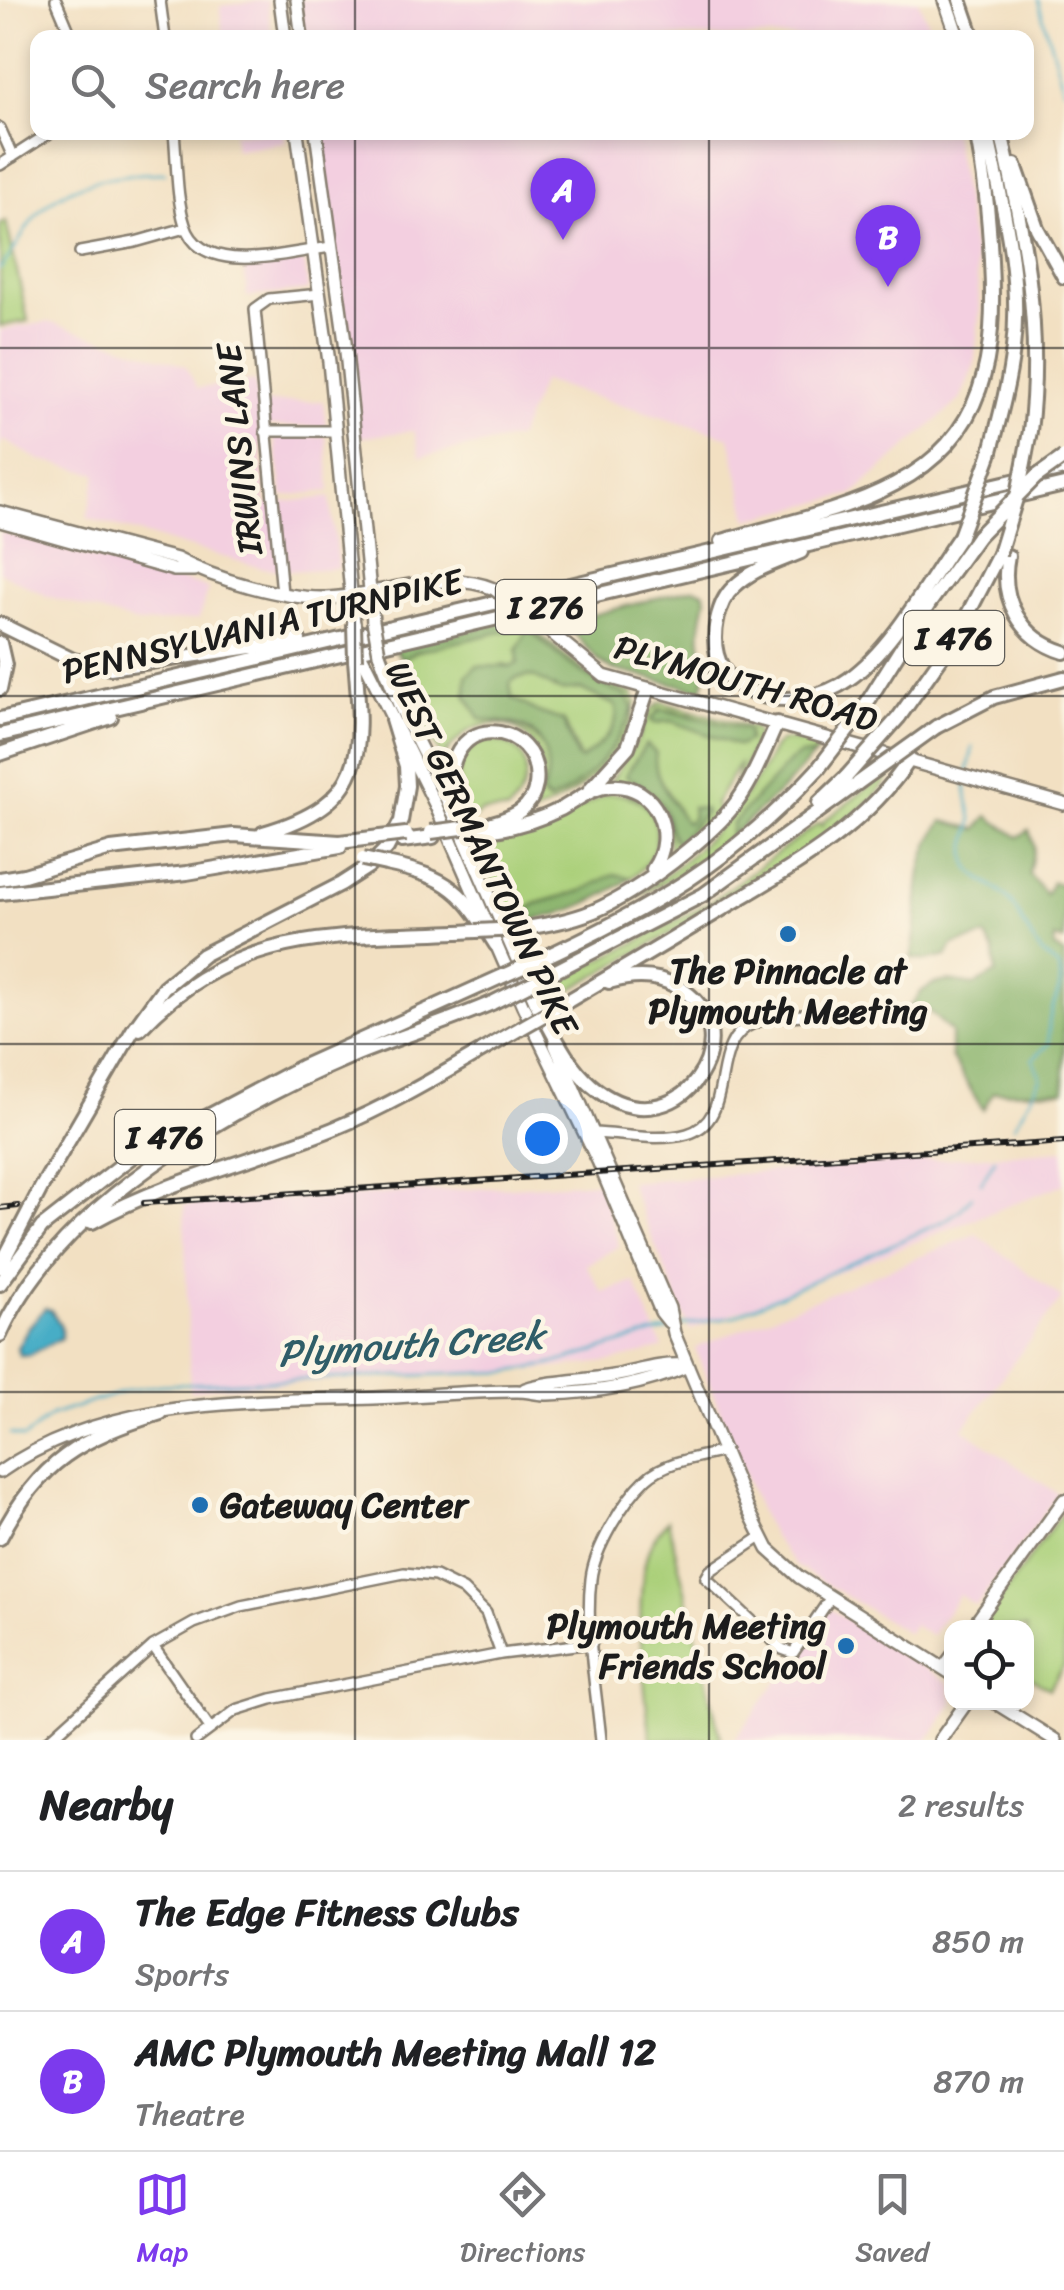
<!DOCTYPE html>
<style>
:root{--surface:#fff;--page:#f6f6f6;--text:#202124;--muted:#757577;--line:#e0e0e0;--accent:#7c3aed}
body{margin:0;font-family:Sriracha,sans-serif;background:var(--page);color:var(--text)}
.controls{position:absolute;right:30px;bottom:30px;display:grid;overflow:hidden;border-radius:20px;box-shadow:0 5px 15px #0003}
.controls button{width:90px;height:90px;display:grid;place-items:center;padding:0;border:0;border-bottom:2px solid var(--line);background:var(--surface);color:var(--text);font:50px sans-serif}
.you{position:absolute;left:542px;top:1138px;width:35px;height:35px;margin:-25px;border:8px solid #fff;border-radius:50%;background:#1a73e8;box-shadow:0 0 0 15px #1a73e833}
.badge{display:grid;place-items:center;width:65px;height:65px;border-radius:50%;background:var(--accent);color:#fff;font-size:32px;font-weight:700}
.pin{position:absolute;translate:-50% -82px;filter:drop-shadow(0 2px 5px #0008)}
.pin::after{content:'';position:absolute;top:52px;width:35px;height:30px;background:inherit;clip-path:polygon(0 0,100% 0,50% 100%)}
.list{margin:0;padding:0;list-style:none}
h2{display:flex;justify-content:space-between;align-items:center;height:130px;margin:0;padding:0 40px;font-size:42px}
h2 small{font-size:32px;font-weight:400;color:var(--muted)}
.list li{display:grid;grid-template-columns:65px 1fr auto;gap:30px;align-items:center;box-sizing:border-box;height:140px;padding:0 40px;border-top:2px solid var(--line)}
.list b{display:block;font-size:38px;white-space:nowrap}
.list p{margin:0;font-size:32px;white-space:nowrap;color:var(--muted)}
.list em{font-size:32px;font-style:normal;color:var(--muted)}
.icon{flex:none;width:55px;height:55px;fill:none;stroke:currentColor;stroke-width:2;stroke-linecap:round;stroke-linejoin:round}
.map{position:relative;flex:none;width:1064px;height:1740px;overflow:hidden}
.search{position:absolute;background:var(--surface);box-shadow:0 5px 15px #0003;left:30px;right:30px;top:30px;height:110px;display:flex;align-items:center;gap:25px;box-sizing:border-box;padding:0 35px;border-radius:20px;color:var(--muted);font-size:38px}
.sheet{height:410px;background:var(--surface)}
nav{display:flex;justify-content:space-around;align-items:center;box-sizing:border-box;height:140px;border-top:2px solid var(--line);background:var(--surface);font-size:28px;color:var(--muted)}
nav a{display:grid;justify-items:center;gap:5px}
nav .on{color:var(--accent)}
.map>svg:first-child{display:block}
.built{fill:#f3cfe0}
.green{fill:#abd07a;stroke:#64764b;stroke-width:2.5;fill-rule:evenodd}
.forest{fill:#88b26a;stroke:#526743;stroke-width:2.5;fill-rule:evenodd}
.water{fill:#46adc6;stroke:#316471;stroke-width:2.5}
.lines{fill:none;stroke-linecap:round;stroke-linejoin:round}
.stream{stroke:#46adc6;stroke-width:2.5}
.minor-casing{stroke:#877e6f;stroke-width:14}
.major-casing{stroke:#877e6f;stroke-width:16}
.highway-casing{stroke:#877e6f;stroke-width:18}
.minor{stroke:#fff;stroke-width:9}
.major{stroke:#fff;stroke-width:11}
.highway{stroke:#fff;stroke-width:12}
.rail-casing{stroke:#1c1c1c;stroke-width:6}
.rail{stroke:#fcf5e5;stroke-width:2.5;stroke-dasharray:8;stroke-linecap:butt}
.major-bridge-casing{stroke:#877e6f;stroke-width:16;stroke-linecap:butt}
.highway-bridge-casing{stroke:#877e6f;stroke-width:18;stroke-linecap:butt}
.major-bridge{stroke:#fff;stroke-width:11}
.highway-bridge{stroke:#fff;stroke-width:12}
.grid{fill:none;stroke:#1c1c1c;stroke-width:2.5;stroke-opacity:0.55}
.poi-dot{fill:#1f6fb2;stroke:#fcf5e5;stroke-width:4}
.labels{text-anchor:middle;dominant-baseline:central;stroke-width:9;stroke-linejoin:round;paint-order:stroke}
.shield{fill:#fcf5e5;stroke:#5f5d58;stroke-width:2.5}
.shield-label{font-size:32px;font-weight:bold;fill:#1c1c1c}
.street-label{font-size:35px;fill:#1c1c1c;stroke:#fcf5e5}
.poi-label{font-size:35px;font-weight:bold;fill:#1c1c1c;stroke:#fcf5e5}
.water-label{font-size:38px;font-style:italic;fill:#2f5d68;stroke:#fcf5e5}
</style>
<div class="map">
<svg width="1064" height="1740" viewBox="0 0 1064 1740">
<rect width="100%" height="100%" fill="#fcf5e5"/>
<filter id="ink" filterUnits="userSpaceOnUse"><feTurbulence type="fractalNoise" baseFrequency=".01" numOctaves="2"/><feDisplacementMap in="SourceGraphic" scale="20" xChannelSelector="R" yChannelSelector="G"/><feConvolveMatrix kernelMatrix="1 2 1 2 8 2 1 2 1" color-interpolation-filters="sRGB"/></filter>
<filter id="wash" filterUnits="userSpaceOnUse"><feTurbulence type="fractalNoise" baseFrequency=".0048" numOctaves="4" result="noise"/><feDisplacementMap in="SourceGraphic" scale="40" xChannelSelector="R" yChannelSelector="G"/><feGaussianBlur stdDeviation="2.25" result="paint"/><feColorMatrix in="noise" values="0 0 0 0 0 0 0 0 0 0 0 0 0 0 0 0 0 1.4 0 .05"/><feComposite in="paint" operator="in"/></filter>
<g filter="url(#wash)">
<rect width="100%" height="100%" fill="#f2e0c2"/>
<path class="built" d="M267 0 272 37H223L220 6Z
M297 0H918L934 37H302Z
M233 133H284L285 143 235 150Z
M316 133H953L975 260 980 307 974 366 960 400 853 494 748 519 730 437 542 381 518 438 420 457 414 431 355 438Z
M301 259 305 265 308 290 247 297 244 264Z
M49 322 186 366 197 388 255 381 257 403 323 401 326 427 259 426 265 504 330 497 338 568 290 571 262 568 87 518 97 474 40 460 3 440 0 447V330Z
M326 436 330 491 283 496 274 437Z
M0 532 208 588 199 619 140 624 47 596 0 572Z
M1064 1150V1184L690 1330 629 1182Z
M600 1182 619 1246 586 1265 602 1292 634 1282 663 1348 614 1361 538 1370 214 1387 190 1392 184 1205Z
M976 1234 1062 1298 963 1429 1058 1494 976 1606 959 1595 931 1636 913 1625 908 1633 796 1566 774 1538 761 1514 695 1348Z
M830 1609 949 1683 953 1703 928 1740H734Z"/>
<path class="green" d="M6 221 28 321 0 326V224Z
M520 619 594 678 632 693 636 702C627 761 574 798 523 818 567 775 528 703 470 730 458 736 450 749 442 758L415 705 400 667 405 657 418 651 512 627ZM528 630C566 657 579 678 627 696L633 709 608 753 548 802 543 798C543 792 546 787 547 782 556 745 528 725 496 722L503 665 511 667 518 663 517 650Z
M532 676 543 679 556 689H581L615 705C623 730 597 746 581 761L564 721 538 712 512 698 509 683 516 678Z
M661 702 754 728 757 736 733 796 740 762 715 804 719 813 670 853 665 817 611 781 637 742 650 711ZM660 709C689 712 716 724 744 729L748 734 739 746 671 721 655 723ZM632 767 658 776 684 821 688 823 693 817V807L705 813 677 843C668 834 669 818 662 806 654 790 641 785 632 767Z
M791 740 821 746 814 755H800L732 824 730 837 676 876 613 910C679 871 740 817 774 747L781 741Z
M483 741C532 737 537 782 508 811L481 812 467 824C459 792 447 757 483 741Z
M889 772C886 821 604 970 552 1000L546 986 641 940 713 900 819 823 822 826 825 820Z
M608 793C662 793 673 848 631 878L614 874 582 891 535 904 515 922 477 849 505 840 504 836 558 819Z
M1064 1510V1666L1049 1689 1027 1675 1026 1628 980 1627Z
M668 1520 721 1740H651C644 1689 632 1593 650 1546 654 1536 662 1528 668 1520Z"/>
<path class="forest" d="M694 588 704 592 706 598C704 611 699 627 701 641 702 660 710 673 701 690L611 669 597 659 559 616 593 615Z
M520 619 514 629 418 651 402 659 393 648Z
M528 629C560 657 587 681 627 696L633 708C617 749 588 784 548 802L542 792C553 771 547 736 522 726 509 721 493 722 480 719L466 695 467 675 477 666 511 667 518 663 517 650ZM532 676 561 691 581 689 615 705C623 730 597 746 581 760L577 758 564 721 538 712 512 698 510 683 516 678Z
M660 709 744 729 748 731V741L739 746 671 721 654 723 651 720Z
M646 744 656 753C650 774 674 803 684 821L688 823 693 817 692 807 704 809 705 813 677 843C670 836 670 825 666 814 659 794 643 785 625 776Z
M800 755H814L785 787 730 837 732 824 790 761Z
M988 816 1018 837 1029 830 1034 847 1029 874 1046 895 1052 882 1064 885V941L1055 938 1054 948 1064 955V1091L993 1092 983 1110 951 1057V1032L929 1011 909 1008 922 991 933 984 948 981 975 985 996 973 994 952 986 936 953 945 947 956 926 961 911 958C923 909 909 865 943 821L977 829Z
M614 874 631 878C596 902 558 919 515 922L535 904 582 891Z"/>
<path class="water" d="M45 1308 51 1310 61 1327V1338L30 1355H19L17 1348 28 1328Z"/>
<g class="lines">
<path class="stream" d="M1038 0 1064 90
M0 269C14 253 22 233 35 217 64 180 122 173 165 173
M967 775 973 747
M966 782C965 796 971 808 972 820 972 836 961 850 969 866 976 881 999 887 1009 900 1029 926 1030 949 1059 967 1064 989 1055 996 1050 1017 1048 1025 1049 1035 1049 1044L1033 1059 1041 1078 1014 1126
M981 1183 995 1159
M677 1326 734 1316 944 1221 961 1209 972 1196
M10 1434 24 1438 52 1415 126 1391 159 1385 507 1372 549 1365 670 1329"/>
</g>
</g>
<g filter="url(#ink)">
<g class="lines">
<defs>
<path id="minor" d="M56 0 72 38
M160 0 165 38
M0 128 13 157
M174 132C177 162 176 197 185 225 202 280 291 251 332 247
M0 165 51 132
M80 252 135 242 185 228
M265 431H336
M282 593 255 309 269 299 320 294
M594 1133C623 1134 659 1142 687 1134 739 1119 705 1043 754 1023 790 1009 861 1017 901 1016
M761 1537 710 1571 706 1578 782 1649 793 1653 831 1597
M153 1646 210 1728
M49 1740 153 1646 194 1623 241 1606 404 1573 435 1576 463 1590 486 1613 501 1654
M196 1740 236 1710 271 1699 501 1654 592 1643
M601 1740C596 1688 585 1631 591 1579 594 1549 624 1500 646 1479 665 1461 700 1457 725 1451"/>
<path id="major" d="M280 0 285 38
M297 0 302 38
M297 132 329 362 354 624
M316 132 345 342 373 621
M0 512 177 559C215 579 283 599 326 598 379 597 442 567 494 589
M0 521 174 570H194
M532 617 604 676 1064 804
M379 653 400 707 452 810 539 1010
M362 657 435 804 523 1006 598 1161 661 1312 669 1322
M555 1045 669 1308 674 1333 747 1507 768 1549 799 1577 952 1674
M525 1389C553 1380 583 1381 613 1376 637 1372 659 1363 684 1365
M0 1472C106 1397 249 1402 374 1398 421 1396 470 1391 517 1391 528 1391 537 1394 548 1394 595 1393 644 1385 688 1366
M972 1628 1064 1500
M943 1668 952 1656
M994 1702 1055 1740
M940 1740 967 1702"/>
<path id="highway" d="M945 0 958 38
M960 0 973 38
M987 132C1002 203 1022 276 1013 348 1009 384 999 420 990 455
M1001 132C1024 234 1043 326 1030 431
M1015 165 1037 228 1064 277
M722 541C779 524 843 512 895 484 987 436 996 354 991 261 989 218 985 175 976 132
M801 552C778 562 752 569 734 587 724 596 720 607 717 620 700 701 796 718 849 679 894 647 928 581 960 536
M1008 556C999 599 1021 639 1064 652
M0 624 73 660 110 668 299 640
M0 643 5 665 0 689
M858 717 929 604 978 536
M899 717 957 635 999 554
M0 719 1064 469
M936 727 994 697 1064 678
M0 735 1064 485
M0 754 111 717
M591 788 628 747 648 689
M819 803 847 776
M452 810C434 701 545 720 536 785 532 809 513 817 492 823
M486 831C513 828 537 821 561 809 577 800 592 787 611 786 656 783 678 835 653 869
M263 833C368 803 363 753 355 660
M402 841 433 837
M386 864C450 877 463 892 496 945
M0 879 24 875 111 849 234 835 340 842 380 837
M0 893 187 873 340 847
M519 929C545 925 570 921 594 911 636 893 713 836 739 799 755 776 765 749 777 723
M534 962C648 910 733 862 818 769
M542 978 703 895 858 783
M536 1002C552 1030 566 1064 591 1085 676 1158 760 1031 676 986 655 974 632 975 609 982
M556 1008C614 974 670 941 727 906 796 865 864 828 910 759
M140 1029C240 923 343 939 476 931
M92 1222C168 1180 253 1161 333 1129 399 1102 460 1063 521 1028
M0 1267 41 1188 133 1030 164 987 203 955 341 884 369 866 387 848 401 821 407 786 406 766 392 720
M0 1284 42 1227 134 1155 301 1067 483 985
M0 1335C59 1203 230 1108 357 1054 402 1036 448 1022 492 1003
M0 1538C39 1461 81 1438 161 1413"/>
</defs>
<use href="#minor" class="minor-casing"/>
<use href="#major" class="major-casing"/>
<use href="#highway" class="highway-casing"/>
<use href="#minor" class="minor"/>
<use href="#major" class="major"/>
<use href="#highway" class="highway"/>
<defs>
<path id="rail" d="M144 1203 1064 1142
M0 1208 18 1206"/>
</defs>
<use href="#rail" class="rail-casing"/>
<use href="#rail" class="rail"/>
<defs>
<path id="major-bridge" d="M494 589 532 617
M373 621 379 653"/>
<path id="highway-bridge" d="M960 536 990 455
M978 536 1036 477 1064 457
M999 554 1019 489 1030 431
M354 624 355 660
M818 769 858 717
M847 776 899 717
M858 783 936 727
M431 832 485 825
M380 837 406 834
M363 859 386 864
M476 931 519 929
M483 985 534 962
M492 1003 542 978
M521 1028 556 1008"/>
</defs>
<use href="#major-bridge" class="major-bridge-casing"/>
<use href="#highway-bridge" class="highway-bridge-casing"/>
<use href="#major-bridge" class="major-bridge"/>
<use href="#highway-bridge" class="highway-bridge"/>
</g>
</g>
<path class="grid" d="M355 0V38M709 0V38M355 132V1740M709 132V1740M0 348H1064M0 696H1064M0 1044H1064M0 1392H1064"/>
<g class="poi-dot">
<circle cx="788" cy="934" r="10"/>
<circle cx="200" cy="1505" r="10"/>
<circle cx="846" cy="1646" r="10"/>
</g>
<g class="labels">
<g class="shield">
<rect x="496" y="580" width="100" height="54" rx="8"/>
<rect x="904" y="611" width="100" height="54" rx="8"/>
<rect x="115" y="1110" width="100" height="54" rx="8"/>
</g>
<g class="shield-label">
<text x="546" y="607">I 276</text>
<text x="954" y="638">I 476</text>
<text x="165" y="1137">I 476</text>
</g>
<g class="street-label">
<text transform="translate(239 449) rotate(-96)">IRWINS LANE</text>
<text transform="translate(262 626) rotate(-13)">PENNSYLVANIA TURNPIKE</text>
<text transform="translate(746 683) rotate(16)">PLYMOUTH ROAD</text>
<text transform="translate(482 848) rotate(65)">WEST GERMANTOWN PIKE</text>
</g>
<g class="poi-label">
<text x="788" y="971">The Pinnacle at<tspan x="788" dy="40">Plymouth Meeting</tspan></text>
<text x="220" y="1505" text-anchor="start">Gateway Center</text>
<text x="826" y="1626" text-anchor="end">Plymouth Meeting<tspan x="826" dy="40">Friends School</tspan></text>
</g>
<g class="water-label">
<text transform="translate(411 1345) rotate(-4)">Plymouth Creek</text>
</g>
</g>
</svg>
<div class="controls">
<button><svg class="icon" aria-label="locate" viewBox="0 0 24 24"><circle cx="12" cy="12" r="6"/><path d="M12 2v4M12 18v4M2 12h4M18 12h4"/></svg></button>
</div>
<div class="you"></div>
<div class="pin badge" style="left:563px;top:240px">A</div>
<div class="pin badge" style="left:888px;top:287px">B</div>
<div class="search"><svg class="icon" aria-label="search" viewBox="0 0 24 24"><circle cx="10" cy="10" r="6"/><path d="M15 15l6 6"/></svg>Search here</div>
</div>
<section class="sheet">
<h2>Nearby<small>2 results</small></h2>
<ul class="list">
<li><span class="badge">A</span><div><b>The Edge Fitness Clubs</b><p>Sports</p></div><em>850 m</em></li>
<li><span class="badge">B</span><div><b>AMC Plymouth Meeting Mall 12</b><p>Theatre</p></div><em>870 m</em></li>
</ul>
</section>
<nav>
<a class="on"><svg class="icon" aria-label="map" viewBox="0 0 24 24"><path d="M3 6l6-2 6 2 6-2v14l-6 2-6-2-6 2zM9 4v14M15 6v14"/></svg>Map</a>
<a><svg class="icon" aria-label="directions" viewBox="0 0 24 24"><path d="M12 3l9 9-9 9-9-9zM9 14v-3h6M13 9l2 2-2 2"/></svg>Directions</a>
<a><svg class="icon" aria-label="saved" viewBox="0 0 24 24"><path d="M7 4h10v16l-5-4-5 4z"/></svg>Saved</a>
</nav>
